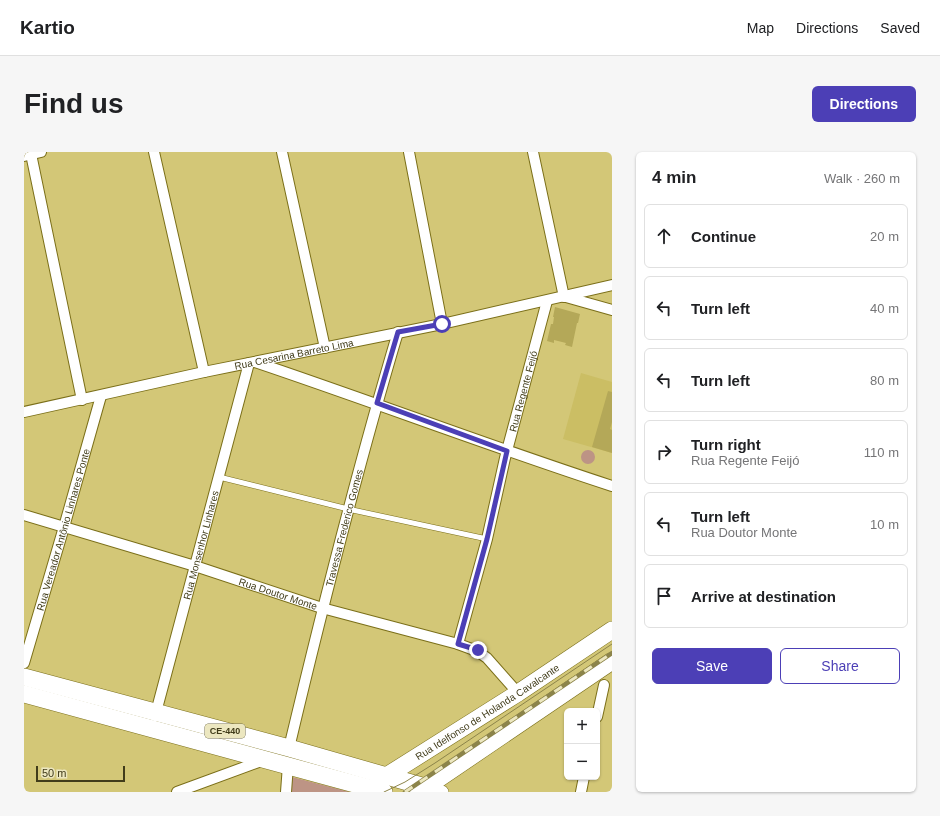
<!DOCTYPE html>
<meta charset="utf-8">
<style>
:root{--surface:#fff;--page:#f6f6f6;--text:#202124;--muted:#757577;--line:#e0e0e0;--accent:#4c3fb6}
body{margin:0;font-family:Helvetica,sans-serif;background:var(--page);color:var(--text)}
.controls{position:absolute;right:12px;bottom:12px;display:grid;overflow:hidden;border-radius:6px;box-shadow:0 1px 3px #0004}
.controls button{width:36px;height:36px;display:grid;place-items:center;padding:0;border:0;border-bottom:1px solid var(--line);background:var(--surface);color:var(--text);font:20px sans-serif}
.scale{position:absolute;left:12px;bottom:10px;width:89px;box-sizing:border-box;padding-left:4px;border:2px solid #413c1a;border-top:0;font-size:11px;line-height:14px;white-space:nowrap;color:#413c1a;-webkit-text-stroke:3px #ece7c0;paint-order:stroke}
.stop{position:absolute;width:12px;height:12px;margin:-9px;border:3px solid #4c3fb6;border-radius:50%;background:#fff}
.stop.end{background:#4c3fb6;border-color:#fff;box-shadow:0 1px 4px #0008}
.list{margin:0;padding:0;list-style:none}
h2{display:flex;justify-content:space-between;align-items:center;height:52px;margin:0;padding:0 16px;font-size:17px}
h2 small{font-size:13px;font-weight:400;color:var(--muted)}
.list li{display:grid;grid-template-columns:26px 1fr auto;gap:12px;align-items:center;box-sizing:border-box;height:64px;margin:0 8px 8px;padding:0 8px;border:1px solid var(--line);border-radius:6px}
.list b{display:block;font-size:15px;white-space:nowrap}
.list p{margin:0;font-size:13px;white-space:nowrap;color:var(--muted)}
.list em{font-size:13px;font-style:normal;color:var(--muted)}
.actions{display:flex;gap:8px;padding:12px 16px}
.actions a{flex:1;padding:9px 0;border:1px solid var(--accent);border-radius:6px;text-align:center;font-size:14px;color:var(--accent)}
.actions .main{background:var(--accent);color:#fff}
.icon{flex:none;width:22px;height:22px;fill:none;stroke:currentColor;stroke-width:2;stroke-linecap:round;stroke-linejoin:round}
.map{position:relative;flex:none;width:588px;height:640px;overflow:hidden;border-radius:6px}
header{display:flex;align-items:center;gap:24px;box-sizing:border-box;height:56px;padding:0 20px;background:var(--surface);border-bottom:1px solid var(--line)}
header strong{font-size:19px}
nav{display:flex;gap:22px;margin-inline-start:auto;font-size:14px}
.intro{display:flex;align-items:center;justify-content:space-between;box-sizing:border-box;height:96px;padding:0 24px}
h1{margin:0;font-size:28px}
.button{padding:10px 18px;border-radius:6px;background:var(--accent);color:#fff;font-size:14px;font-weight:700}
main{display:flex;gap:24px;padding:0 24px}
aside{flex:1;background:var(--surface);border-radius:6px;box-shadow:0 1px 3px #0004}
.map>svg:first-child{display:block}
.built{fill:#cbbe64}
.green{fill:#bd9485}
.building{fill:#b4a858}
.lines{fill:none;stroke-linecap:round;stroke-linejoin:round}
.service-casing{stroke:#7b6f19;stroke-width:6}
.minor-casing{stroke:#7b6f19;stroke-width:12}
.tertiary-casing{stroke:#7b6f19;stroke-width:14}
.primary-casing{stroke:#7b6f19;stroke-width:18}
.service{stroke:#fff;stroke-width:5}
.minor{stroke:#fff;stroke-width:10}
.tertiary{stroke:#fff;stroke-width:13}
.primary{stroke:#fff;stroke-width:17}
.tram{stroke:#8c844a;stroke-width:1}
.rail-casing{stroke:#8c844a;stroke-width:4.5}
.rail{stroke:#ece7c0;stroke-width:3;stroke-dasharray:9;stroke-linecap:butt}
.route{stroke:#4c3fb6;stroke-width:5}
.labels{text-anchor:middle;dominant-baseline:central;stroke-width:3;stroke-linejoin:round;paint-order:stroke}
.shield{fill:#ece7c0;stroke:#746f4c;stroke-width:1}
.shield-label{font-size:9px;font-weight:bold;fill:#413c1a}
.street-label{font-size:10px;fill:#413c1a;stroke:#ece7c0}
</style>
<header>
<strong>Kartio</strong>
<nav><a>Map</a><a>Directions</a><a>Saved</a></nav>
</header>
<div class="intro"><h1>Find us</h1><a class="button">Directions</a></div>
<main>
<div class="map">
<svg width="588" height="640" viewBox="0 0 588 640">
<rect width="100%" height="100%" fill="#d3c777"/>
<path class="built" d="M557 221 588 230V301L539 287Z"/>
<path class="green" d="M557 305a7 7 0 1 1 14 0a7 7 0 1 1-14 0Z
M268 625 326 640H268Z"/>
<path class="building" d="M531 155 556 162 554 171H553L548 195 541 193 542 191 530 188V191L523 189 527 172H529L530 165H529Z
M584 239 588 240V270L586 277 588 278V301L568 295Z"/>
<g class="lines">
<defs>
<path id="service" d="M195 325 324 357 463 387"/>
<g id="minor">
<path d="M130 0 180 220"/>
<path d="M258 0 301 196"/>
<path d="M385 0 418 172"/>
<path d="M509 0 540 145"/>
<path d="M7 2 58 248"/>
<path d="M0 4 17 0"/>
<path d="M542 145 588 158"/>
<path d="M231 210C350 250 468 295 588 334"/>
<path id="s1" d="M0 260 180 220 418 172 588 133"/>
<path id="s2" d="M0 363 171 414 298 456 434 492 453 499 463 506 494 541"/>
<path id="s3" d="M434 492 463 387 481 306 523 149"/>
<path id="s4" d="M0 511 40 375 77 244"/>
<path id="s5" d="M131 564 225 211"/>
<path d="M573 565 580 533"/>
<path id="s6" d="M265 596C298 457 333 318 374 180"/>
<path d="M153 640 240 608"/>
<path d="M262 640 264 613"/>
<path d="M557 640 560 625"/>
</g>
<path id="tertiary" d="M401 635 418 640"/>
<g id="primary">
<path d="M0 525 265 596 401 635"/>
<path d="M0 542 360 640"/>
<path id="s7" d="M356 628 494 541 588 478"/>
<path d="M395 640 588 509"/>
</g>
</defs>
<use href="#service" class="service-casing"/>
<use href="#minor" class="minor-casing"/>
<use href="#tertiary" class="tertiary-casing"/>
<use href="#primary" class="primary-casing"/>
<use href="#service" class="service"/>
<use href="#minor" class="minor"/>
<use href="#tertiary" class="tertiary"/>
<use href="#primary" class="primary"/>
<path class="tram" d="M360 640 381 630 411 611 588 492"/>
<defs>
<path id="rail" d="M381 640 588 501"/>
</defs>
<use href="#rail" class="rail-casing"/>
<use href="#rail" class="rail"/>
</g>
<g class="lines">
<path class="route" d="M418 172 374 180 353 251 483 299 463 387 434 492 454 498"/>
</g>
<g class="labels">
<rect class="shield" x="181" y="572" width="40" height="14" rx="3"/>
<g class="shield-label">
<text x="201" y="579">CE-440</text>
</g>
<g class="street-label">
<text stroke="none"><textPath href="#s1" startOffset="276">Rua Cesarina Barreto Lima</textPath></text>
<text stroke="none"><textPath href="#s3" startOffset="261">Rua Regente Feijó</textPath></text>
<text stroke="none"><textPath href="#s6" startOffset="227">Travessa Frederico Gomes</textPath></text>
<text stroke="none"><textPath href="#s4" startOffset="139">Rua Vereador Antônio Linhares Ponte</textPath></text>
<text stroke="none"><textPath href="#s5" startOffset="177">Rua Monsenhor Linhares</textPath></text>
<text stroke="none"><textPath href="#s2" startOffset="266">Rua Doutor Monte</textPath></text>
<text stroke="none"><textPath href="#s7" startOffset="127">Rua Idelfonso de Holanda Cavalcante</textPath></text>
</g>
</g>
</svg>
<div class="controls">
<button>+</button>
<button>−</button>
</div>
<div class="scale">50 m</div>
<div class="stop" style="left:418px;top:172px"></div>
<div class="stop end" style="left:454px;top:498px"></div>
</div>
<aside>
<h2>4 min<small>Walk · 260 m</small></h2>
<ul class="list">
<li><svg class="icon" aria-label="ahead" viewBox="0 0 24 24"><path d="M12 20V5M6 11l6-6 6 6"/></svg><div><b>Continue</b></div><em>20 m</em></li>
<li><svg class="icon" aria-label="left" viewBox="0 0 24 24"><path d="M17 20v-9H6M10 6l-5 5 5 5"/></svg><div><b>Turn left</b></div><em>40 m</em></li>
<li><svg class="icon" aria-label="left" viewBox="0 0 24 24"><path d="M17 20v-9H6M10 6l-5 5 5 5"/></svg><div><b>Turn left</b></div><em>80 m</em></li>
<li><svg class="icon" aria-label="right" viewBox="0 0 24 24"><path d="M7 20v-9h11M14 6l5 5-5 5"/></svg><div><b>Turn right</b><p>Rua Regente Feijó</p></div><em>110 m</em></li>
<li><svg class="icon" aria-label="left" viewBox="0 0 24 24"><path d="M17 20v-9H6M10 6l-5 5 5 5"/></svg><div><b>Turn left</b><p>Rua Doutor Monte</p></div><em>10 m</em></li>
<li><svg class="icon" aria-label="arrive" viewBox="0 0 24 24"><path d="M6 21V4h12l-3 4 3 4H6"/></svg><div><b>Arrive at destination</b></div></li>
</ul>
<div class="actions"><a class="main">Save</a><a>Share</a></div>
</aside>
</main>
